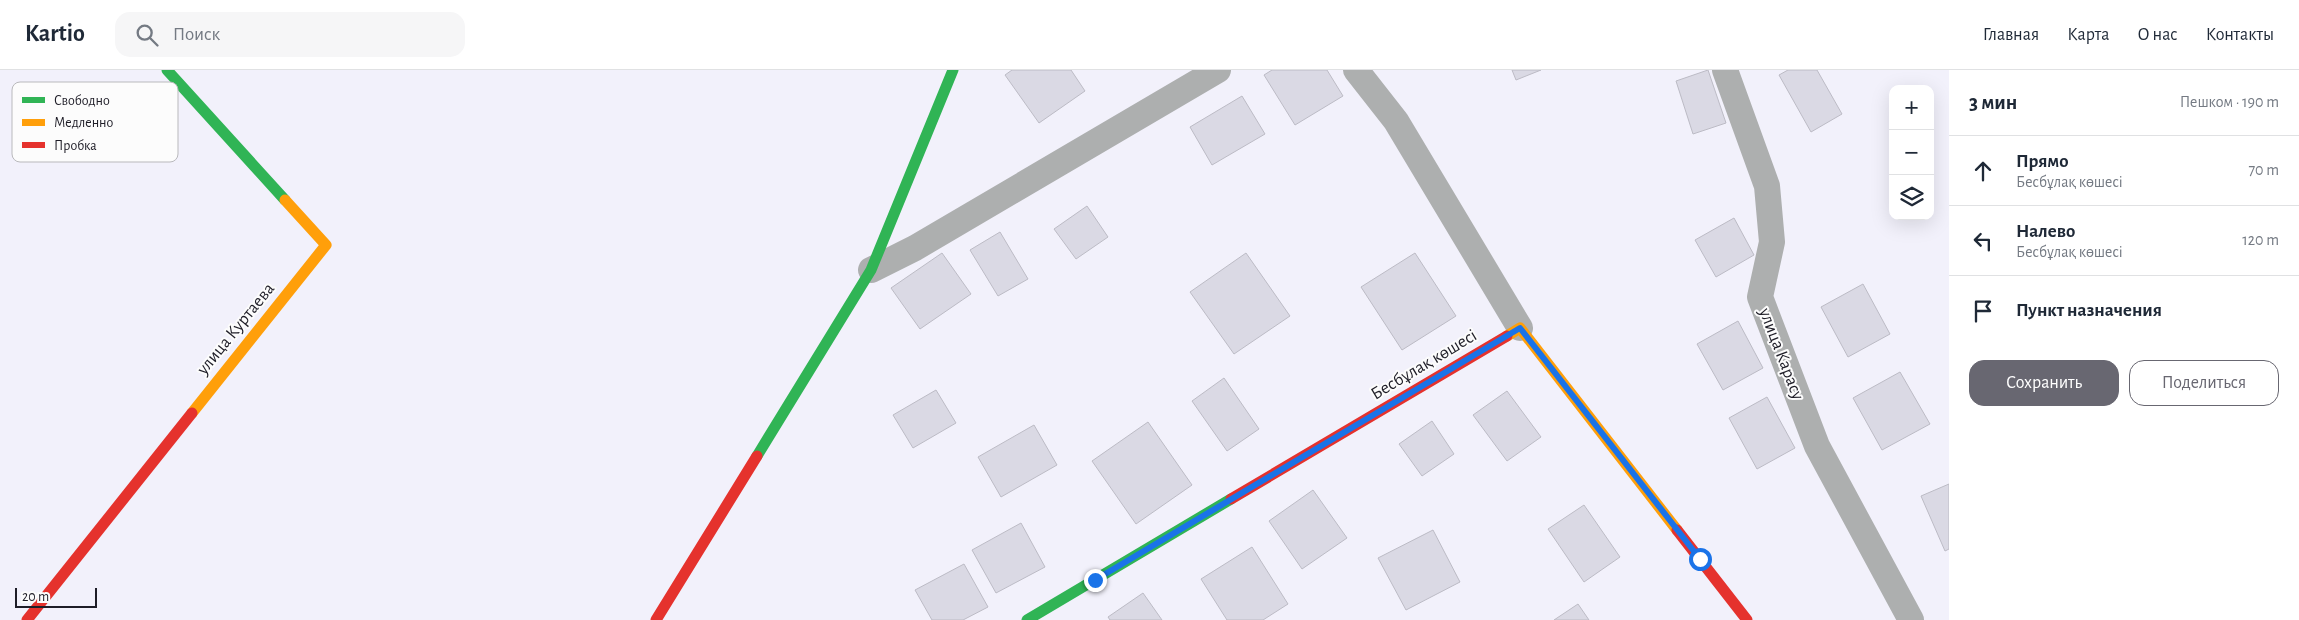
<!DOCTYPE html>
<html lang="ru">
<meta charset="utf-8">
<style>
:root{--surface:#fff;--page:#f6f6f7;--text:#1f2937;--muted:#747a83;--line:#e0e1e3;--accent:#686771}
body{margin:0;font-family:"Alegreya Sans",sans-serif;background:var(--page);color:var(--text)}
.controls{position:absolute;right:15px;top:15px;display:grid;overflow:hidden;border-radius:10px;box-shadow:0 5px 20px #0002}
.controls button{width:45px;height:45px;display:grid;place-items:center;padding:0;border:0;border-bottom:1px solid var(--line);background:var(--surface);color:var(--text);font:25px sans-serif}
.scale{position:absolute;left:15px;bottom:12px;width:82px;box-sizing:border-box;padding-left:5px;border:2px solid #1e1d27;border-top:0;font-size:14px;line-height:18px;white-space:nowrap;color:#1e1d27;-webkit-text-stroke:4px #fcfcfc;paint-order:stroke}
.stop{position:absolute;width:15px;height:15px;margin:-11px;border:4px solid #1a73e8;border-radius:50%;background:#fff}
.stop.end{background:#1a73e8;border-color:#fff;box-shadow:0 1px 5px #0008}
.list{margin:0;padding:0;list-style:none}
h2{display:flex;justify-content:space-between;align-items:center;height:65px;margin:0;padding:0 20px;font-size:21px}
h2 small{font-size:16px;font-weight:400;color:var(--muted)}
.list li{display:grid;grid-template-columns:32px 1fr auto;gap:15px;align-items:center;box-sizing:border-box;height:70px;padding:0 20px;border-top:1px solid var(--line)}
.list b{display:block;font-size:19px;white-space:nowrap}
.list p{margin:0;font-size:16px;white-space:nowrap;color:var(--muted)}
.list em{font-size:16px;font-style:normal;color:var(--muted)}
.actions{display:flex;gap:10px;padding:15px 20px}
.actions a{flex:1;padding:11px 0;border:1px solid var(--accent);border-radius:15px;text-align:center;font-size:18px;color:var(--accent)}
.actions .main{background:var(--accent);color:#fff}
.icon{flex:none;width:28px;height:28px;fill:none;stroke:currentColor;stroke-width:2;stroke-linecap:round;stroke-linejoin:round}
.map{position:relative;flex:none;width:1949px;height:550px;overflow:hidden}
header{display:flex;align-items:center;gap:30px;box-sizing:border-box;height:70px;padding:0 25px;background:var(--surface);border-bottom:1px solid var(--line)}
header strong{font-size:24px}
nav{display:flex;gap:28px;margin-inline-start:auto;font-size:18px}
.search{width:350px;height:45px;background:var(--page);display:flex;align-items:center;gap:12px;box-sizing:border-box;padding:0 18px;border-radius:15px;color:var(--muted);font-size:19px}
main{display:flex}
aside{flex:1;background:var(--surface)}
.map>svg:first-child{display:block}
.building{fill:#dad9e4;stroke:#bcbbc5}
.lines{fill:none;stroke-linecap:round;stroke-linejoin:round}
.street{stroke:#adafaf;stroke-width:26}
.fast{stroke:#30b455;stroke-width:11}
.slow{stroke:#ff9f0a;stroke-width:11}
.jam{stroke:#e5322d;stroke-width:11}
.route{stroke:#1a73e8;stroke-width:6}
.labels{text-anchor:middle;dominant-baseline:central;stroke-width:4;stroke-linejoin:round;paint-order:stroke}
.street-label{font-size:18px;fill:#1e1d27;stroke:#fcfcfc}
.key{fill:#fcfcfc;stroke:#b9b9bc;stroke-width:1}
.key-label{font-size:14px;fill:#1e1d27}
</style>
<header>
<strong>Kartio</strong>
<div class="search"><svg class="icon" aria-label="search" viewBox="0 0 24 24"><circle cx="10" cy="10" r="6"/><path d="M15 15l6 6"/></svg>Поиск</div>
<nav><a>Главная</a><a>Карта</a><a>О нас</a><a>Контакты</a></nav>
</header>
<main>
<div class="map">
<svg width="1949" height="550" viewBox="0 0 1949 550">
<rect width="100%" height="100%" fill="#f2f1fb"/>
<path class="building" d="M1012 0H1071L1085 21 1039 53 1005 5Z
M1272 0H1327L1343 26 1295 55 1264 5Z
M1512 0H1541L1516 10Z
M1708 0 1726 53 1693 64 1676 11Z
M1788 0H1817L1842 44 1811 62 1779 5Z
M1242 26 1265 64 1212 95 1190 57Z
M1087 136 1108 167 1076 189 1054 159Z
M1734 148 1754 185 1716 207 1695 170Z
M1000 162 1028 209 998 226 970 180Z
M942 183 971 224 920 259 891 218Z
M1246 183 1290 246 1234 284 1190 222Z
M1415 183 1456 246 1402 280 1361 217Z
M1863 214 1890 264 1848 287 1821 237Z
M1738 251 1763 298 1723 320 1697 274Z
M1900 302 1930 354 1882 380 1853 328Z
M1224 308 1259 359 1227 381 1192 331Z
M936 320 956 353 913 378 893 345Z
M1507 321 1541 367 1507 391 1473 345Z
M1767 327 1795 378 1757 399 1729 348Z
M1432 351 1454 384 1422 406 1399 374Z
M1148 352 1192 415 1136 454 1092 391Z
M1034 355 1057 395 1001 427 978 387Z
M1949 414V479L1945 481 1921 426Z
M1313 420 1347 468 1302 499 1269 451Z
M1584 435 1620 487 1584 512 1548 459Z
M1021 453 1045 497 996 523 972 480Z
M1433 460 1460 512 1406 540 1378 488Z
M1252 477 1288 534 1263 550H1227L1201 509Z
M964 494 988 537 963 550H932L915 520Z
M1143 523 1162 550H1110L1108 547Z
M1578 534 1589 550H1554Z"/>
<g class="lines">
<path class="street" d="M1356 0 1396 51 1520 258
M1725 0 1767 116 1772 172 1760 227 1817 376 1911 550
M871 200 915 178 1218 0"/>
<path class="fast" d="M167 0 285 130
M757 386 871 200 953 0
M1027 550 1231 429"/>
<path class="slow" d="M1507 266 1520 258 1677 460
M192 343 326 175 285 130"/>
<path class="jam" d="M1231 429 1507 266
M1677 460 1747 550
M27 550 192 343
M656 550 757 386"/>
</g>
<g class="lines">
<path class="route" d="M1095 510 1520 258 1700 489"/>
</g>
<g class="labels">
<g class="street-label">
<text transform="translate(236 259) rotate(-51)">улица Куртаева</text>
<text transform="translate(1781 284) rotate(69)">улица Карасу</text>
<text transform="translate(1424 295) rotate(-31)">Бесбұлақ көшесі</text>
</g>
</g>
<rect x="12" y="12" width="166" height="80" rx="8" class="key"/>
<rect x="22" y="27" width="23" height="6" fill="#30b455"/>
<rect x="22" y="49" width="23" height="7" fill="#ff9f0a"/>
<rect x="22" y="72" width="23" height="6" fill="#e5322d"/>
<g class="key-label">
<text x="54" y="35">Свободно</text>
<text x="54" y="57">Медленно</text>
<text x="54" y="80">Пробка</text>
</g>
</svg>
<div class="controls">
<button>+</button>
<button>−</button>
<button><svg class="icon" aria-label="layers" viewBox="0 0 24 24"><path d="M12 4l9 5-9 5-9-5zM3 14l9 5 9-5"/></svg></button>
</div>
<div class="scale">20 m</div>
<div class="stop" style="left:1700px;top:489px"></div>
<div class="stop end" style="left:1095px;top:510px"></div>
</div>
<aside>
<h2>3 мин<small>Пешком · 190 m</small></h2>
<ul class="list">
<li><svg class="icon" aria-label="ahead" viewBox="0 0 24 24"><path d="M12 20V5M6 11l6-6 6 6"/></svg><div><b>Прямо</b><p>Бесбұлақ көшесі</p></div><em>70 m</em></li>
<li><svg class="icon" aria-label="left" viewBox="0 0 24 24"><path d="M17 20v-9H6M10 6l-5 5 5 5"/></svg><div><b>Налево</b><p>Бесбұлақ көшесі</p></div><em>120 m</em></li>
<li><svg class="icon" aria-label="arrive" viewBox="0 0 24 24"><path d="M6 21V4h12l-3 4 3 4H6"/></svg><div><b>Пункт назначения</b></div></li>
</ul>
<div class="actions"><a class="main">Сохранить</a><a>Поделиться</a></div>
</aside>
</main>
